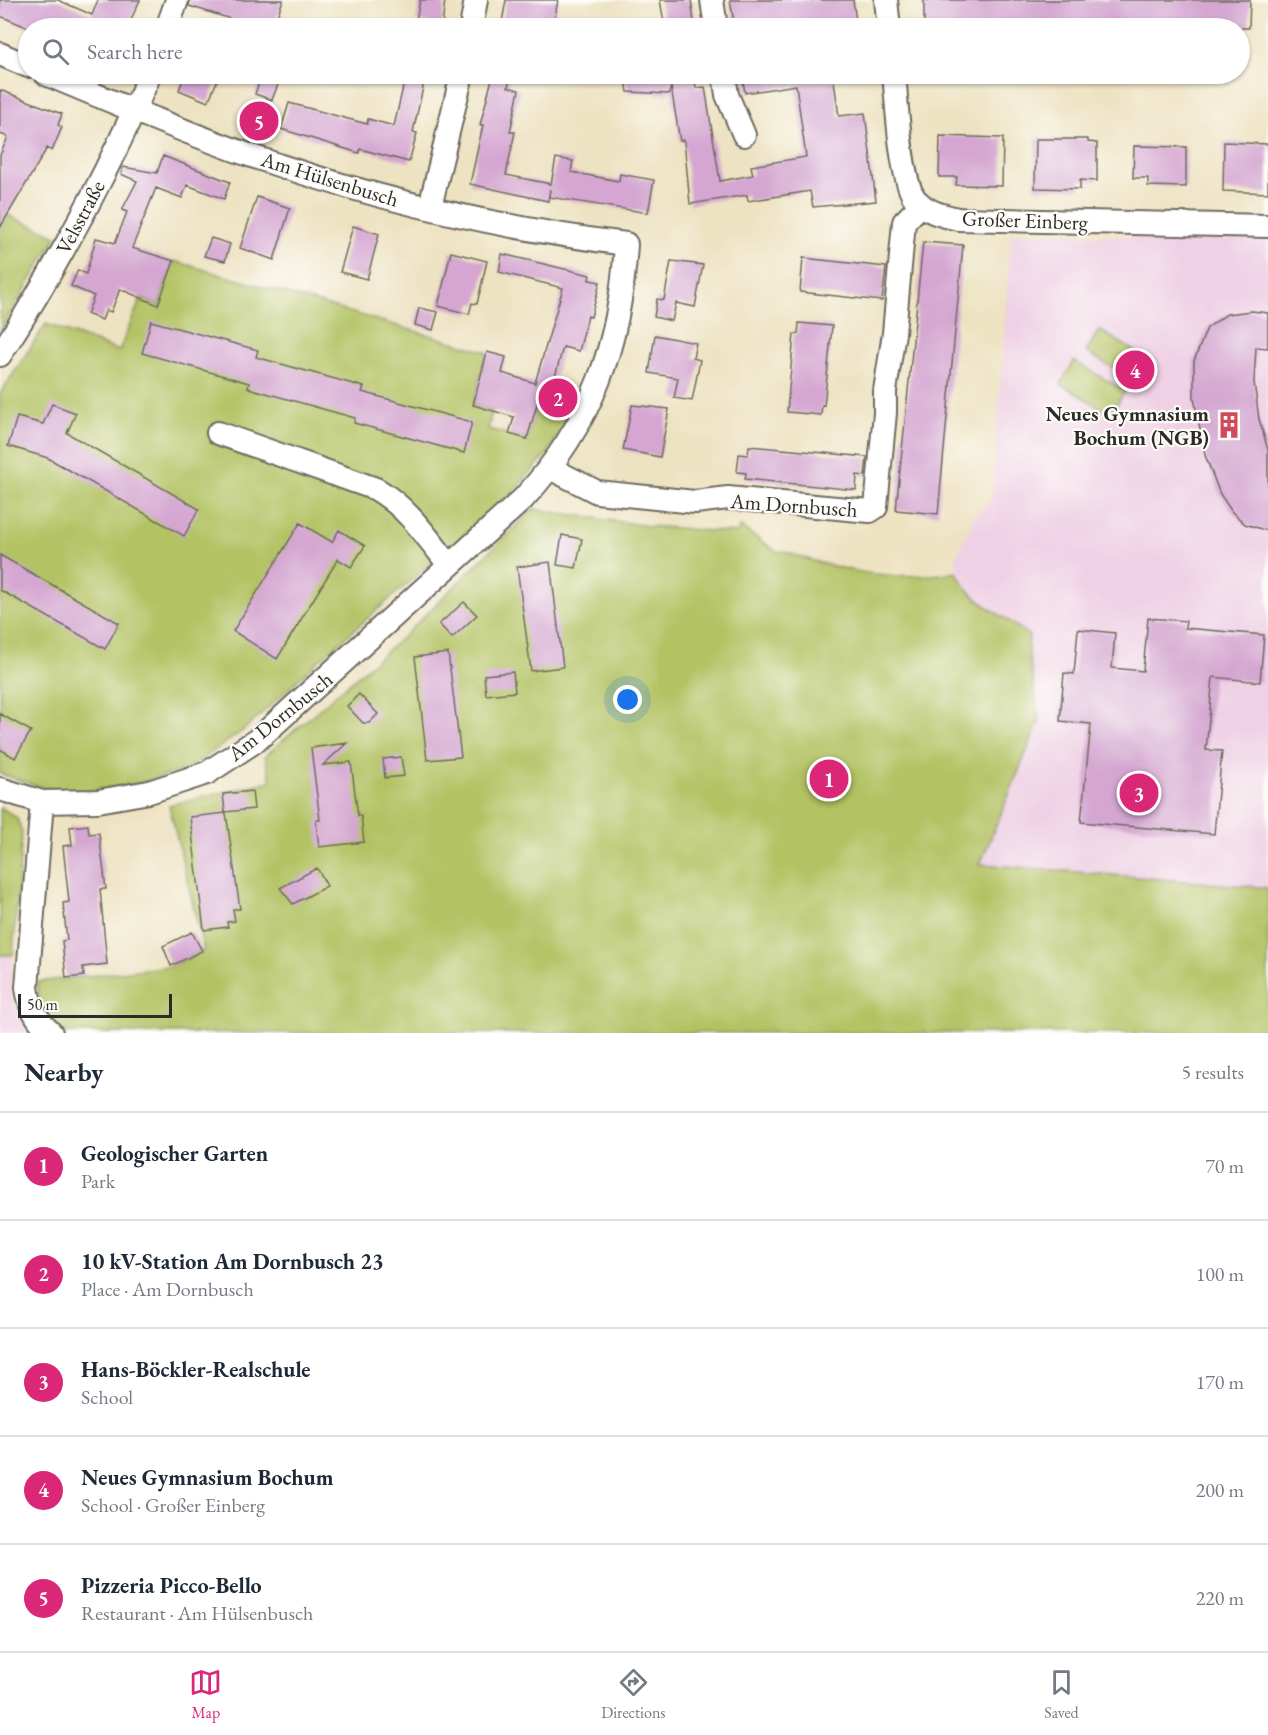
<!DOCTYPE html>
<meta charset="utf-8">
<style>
:root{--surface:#fff;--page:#f2f2f3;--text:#1f2937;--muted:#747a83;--line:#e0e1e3;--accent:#db2777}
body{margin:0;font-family:"EB Garamond",serif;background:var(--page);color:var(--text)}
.scale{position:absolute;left:18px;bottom:15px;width:154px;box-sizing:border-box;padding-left:6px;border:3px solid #2b2b2b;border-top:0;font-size:16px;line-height:21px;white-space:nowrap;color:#2b2b2b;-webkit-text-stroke:4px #fdfcf7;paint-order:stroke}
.you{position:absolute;left:628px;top:700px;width:21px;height:21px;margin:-15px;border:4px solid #fff;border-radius:50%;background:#1a73e8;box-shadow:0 0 0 9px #1a73e833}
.badge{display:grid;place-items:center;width:39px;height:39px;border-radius:50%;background:var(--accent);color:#fff;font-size:20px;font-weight:700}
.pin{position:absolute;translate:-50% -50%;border:3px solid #fff;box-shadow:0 2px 6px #0006}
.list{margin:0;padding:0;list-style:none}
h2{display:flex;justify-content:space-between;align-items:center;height:78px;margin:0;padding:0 24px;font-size:26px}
h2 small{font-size:20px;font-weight:400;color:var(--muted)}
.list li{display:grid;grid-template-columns:39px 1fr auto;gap:18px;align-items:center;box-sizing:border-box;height:108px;padding:0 24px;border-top:2px solid var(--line)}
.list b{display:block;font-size:22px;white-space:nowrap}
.list p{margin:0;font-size:20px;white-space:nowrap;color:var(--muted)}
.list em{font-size:20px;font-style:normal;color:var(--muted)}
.icon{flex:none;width:33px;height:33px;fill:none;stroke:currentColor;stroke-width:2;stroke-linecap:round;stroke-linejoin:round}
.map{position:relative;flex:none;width:1268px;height:1033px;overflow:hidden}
.search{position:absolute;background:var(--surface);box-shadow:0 2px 4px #0004;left:18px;right:18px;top:18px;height:66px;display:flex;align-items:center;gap:15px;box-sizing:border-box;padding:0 21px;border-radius:33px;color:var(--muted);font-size:22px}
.sheet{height:618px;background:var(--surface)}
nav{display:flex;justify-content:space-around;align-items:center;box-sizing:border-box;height:84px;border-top:2px solid var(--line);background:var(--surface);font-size:16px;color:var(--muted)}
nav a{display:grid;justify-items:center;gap:3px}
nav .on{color:var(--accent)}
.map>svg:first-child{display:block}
.built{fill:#efd0e5}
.green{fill:#b3c264;stroke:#6f7648;stroke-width:1.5}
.building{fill:#d4a6d1}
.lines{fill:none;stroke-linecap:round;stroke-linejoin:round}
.street-casing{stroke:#6f6b60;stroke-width:26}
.street{stroke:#fff;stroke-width:22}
.labels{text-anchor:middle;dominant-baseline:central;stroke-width:4.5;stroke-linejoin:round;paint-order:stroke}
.street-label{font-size:21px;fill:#2b2b2b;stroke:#fdfcf7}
.poi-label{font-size:21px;font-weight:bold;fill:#2b2b2b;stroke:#fdfcf7;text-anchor:end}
</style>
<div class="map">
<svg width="1268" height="1033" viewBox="0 0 1268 1033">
<rect width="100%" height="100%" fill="#fdfcf7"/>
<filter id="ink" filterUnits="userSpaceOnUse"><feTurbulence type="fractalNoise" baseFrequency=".0167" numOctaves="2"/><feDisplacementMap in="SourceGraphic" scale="12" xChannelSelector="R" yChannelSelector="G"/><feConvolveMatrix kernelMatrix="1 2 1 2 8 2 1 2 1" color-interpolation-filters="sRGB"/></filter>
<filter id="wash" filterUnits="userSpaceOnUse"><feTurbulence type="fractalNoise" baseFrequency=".008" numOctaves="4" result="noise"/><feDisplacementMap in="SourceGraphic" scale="24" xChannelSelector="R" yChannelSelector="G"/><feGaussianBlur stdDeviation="1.35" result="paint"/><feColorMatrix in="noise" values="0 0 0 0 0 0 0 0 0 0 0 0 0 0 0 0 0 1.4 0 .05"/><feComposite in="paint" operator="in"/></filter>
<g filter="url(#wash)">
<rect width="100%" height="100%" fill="#ede2c1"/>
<path class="built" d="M1011 233 1268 240V888L980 864 1039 721 1028 648 1029 636 975 599 963 586 957 572 956 559 974 516 992 500Z
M0 955H13L11 985 14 1007 29 1033H0Z"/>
<path class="green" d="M0 212 57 236 0 331Z
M174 261 487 352 473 405 492 411 488 429 527 439 543 383 582 395 548 453 513 492 317 662 244 730 188 769 133 785 81 792 44 788 0 774V394L46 324 119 351 141 298 158 305Z
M1099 330 1145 357 1131 379 1086 352Z
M1074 361 1125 391 1111 414 1061 384Z
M533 509 649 526 736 533 741 527 777 552 783 551C843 572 893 582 957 572 973 606 1003 613 1029 636L1028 648 1039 722 980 864 1268 888V1033H66C50 1024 35 1001 38 982L171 966 204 950 169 805 271 781 265 756 405 635Z
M0 807 17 818 22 833 13 955H0Z"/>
<g id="blocks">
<path class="building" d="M0 0H58L92 15 98 0H140L127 28H29L0 16Z
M190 0H283L273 28H239L241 22 189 6Z
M420 0H445L442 26 416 21Z
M506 0H558L553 28H501Z
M660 0H691L695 28H665Z
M730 0H853L857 28H735Z
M924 0H1250L1249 28H924Z
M185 74H220L208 102 179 90Z
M262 74H282L272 100 255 94Z
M406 74H426L413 132 417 133 409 162 360 149 359 153 281 129 289 103 367 124 368 119 394 126Z
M625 74H694L696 88 705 87 720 181 753 175 751 166 806 157 796 85 745 93 742 74H833L839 116 865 113 876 201 813 207 810 191 748 201 747 195 690 204 684 140 680 141 671 87 669 94 628 92Z
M493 75 510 79 508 87 519 90 510 132H515L506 175 551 184 556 158 573 161 571 172 619 181 620 174 654 180 648 213 549 197 550 189 548 201 470 184 483 125H480Z
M0 90 62 114 58 125 62 127 52 151 47 148 0 228V155L8 137 0 134Z
M940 136 1003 138 1002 186 956 185 957 177H939Z
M1036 139H1088V142L1097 143V181L1080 180V189L1035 188Z
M1224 142 1268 144V193L1223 191Z
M1134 146 1186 147V187L1148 186V178H1133Z
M163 156 230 182 224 199 187 185 182 198 156 188 132 248 174 261 158 305 120 289 111 312 106 310 102 320 87 314 94 296 71 286 78 270 86 274 96 238 115 243 127 212 122 210 137 181 121 174 123 167 157 173Z
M257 197 290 208 274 260 240 248Z
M353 226 379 234 367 279 340 272Z
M211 238 230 244 225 261 204 256Z
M923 242 963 245 938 514 896 510Z
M451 252 487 261 477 304 472 303 469 314 438 306Z
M502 254 590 275 589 280 600 282 591 317 588 316 579 351 563 347 552 388 568 392 564 408 538 401 527 439 509 434 514 417 473 405 487 352 506 357 502 373 535 383 563 288 499 272Z
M803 258 886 267 882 301 800 292Z
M671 261 703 265 695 307 676 303 672 321 654 317 657 299 664 300Z
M419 308 438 312 433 330 415 325Z
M1252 311 1268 313V348L1256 347 1254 382 1259 419 1268 450V531L1245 524 1232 512 1220 494 1205 455 1194 398V361L1207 328 1227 314Z
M151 321 258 350 256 357 364 387 362 392 472 422 464 453 354 423 355 418 248 388 249 383 142 353Z
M799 323 832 326 824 406 822 405 821 415 787 412 794 334H798Z
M655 335 696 343 693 358 700 360 692 401 674 398 678 378 649 373Z
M52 404 76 413 67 433 199 509 184 536 48 458 8 446 17 417 43 424Z
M632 405 669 409 660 457 623 450Z
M749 446 867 457 865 476 857 475 856 490 745 479 746 473 737 472 739 454 748 455Z
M300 523 332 542 339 530 365 546 351 567 338 559 277 659 233 631Z
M562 535 582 539 576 568 557 565Z
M0 555 119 623 105 649 0 590Z
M550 562 563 667 531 671 517 567Z
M464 602 477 615 452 638 439 624Z
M1148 618 1186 621 1185 628 1264 635 1260 682 1213 677 1206 750 1222 751 1214 834 1081 822 1091 724 1060 721 1064 673 1074 674 1078 629 1115 633 1112 668 1143 671Z
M448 653 461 757 427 760 415 657Z
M513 672 515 692 486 695 484 675Z
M359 694 378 714 369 723H363L347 706Z
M0 714 31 731 15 758 0 749Z
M347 743 323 765 351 762 358 816H361L364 842 319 847 316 820H320L311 748Z
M401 757 404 776 385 778 383 759Z
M252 791 254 809 225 812 223 794Z
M226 813 240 909H233L235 921 227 922 228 927 204 930 190 817Z
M88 825 89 834 99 833 106 889H100L107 964 83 967 84 976 66 978 62 941 67 940 63 903 69 902 63 846 72 845 70 827Z
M317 868 327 886 293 904 280 888Z
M192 932 202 951 171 966 163 946Z"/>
</g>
</g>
<g filter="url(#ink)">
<use href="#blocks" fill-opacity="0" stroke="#6f6b60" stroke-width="1.5"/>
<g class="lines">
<defs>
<path id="street" d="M712 0 716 28
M886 0 889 28
M167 28 177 0
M471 28 476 0
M0 54 28 66
M724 74 727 95 744 135
M894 74C897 101 900 182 916 200 928 213 942 215 958 219L1268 226
M430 207 462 74
M0 355C57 266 109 171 150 74
M218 433 376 489C407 507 427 537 449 565
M550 468 597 492 695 502 728 498 870 511 876 507 885 413V391L894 333 904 222 921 205
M0 789 42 802 98 801 149 792 207 773 257 740 523 499C593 423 620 345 626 244 498 228 371 198 249 155 181 131 113 102 46 74
M42 802 27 987C29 1006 36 1019 51 1033"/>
</defs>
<use href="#street" class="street-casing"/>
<use href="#street" class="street"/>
</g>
</g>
<defs>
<symbol id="building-bare" viewBox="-9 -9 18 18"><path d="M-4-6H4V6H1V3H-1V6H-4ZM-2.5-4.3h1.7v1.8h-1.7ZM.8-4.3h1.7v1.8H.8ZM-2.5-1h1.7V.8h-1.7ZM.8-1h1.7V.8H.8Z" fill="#d1495b" stroke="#fdfcf7" stroke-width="2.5" paint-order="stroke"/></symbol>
</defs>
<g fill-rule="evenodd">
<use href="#building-bare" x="1210" y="406" width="38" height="38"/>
</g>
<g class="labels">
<g class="street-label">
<text transform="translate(330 179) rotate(17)">Am Hülsenbusch</text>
<text transform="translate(80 217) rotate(-62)">Velsstraße</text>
<text transform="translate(1025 220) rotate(2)">Großer Einberg</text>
<text transform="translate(794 505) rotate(4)">Am Dornbusch</text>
<text transform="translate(280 716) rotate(-39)">Am Dornbusch</text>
</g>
<g class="poi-label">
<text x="1209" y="413">Neues Gymnasium<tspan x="1209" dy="24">Bochum (NGB)</tspan></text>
</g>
</g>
</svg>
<div class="scale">50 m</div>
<div class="you"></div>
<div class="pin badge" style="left:829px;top:779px">1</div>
<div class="pin badge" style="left:558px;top:398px">2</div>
<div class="pin badge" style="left:1139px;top:793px">3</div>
<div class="pin badge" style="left:1135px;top:370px">4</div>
<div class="pin badge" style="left:259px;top:121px">5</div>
<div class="search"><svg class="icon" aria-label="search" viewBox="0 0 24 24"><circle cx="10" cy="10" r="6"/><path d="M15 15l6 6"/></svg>Search here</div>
</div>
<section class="sheet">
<h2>Nearby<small>5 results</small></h2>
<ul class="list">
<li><span class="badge">1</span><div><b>Geologischer Garten</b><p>Park</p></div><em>70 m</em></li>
<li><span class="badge">2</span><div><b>10 kV-Station Am Dornbusch 23</b><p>Place · Am Dornbusch</p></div><em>100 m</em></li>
<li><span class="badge">3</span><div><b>Hans-Böckler-Realschule</b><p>School</p></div><em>170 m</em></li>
<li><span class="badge">4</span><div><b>Neues Gymnasium Bochum</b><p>School · Großer Einberg</p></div><em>200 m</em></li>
<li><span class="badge">5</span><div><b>Pizzeria Picco-Bello</b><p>Restaurant · Am Hülsenbusch</p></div><em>220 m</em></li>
</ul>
</section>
<nav>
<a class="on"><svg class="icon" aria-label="map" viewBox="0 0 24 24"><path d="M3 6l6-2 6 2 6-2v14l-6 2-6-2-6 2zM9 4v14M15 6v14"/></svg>Map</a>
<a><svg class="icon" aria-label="directions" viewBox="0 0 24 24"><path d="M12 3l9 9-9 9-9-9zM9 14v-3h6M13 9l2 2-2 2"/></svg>Directions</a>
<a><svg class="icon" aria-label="saved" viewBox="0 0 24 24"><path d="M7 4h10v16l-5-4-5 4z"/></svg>Saved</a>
</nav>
